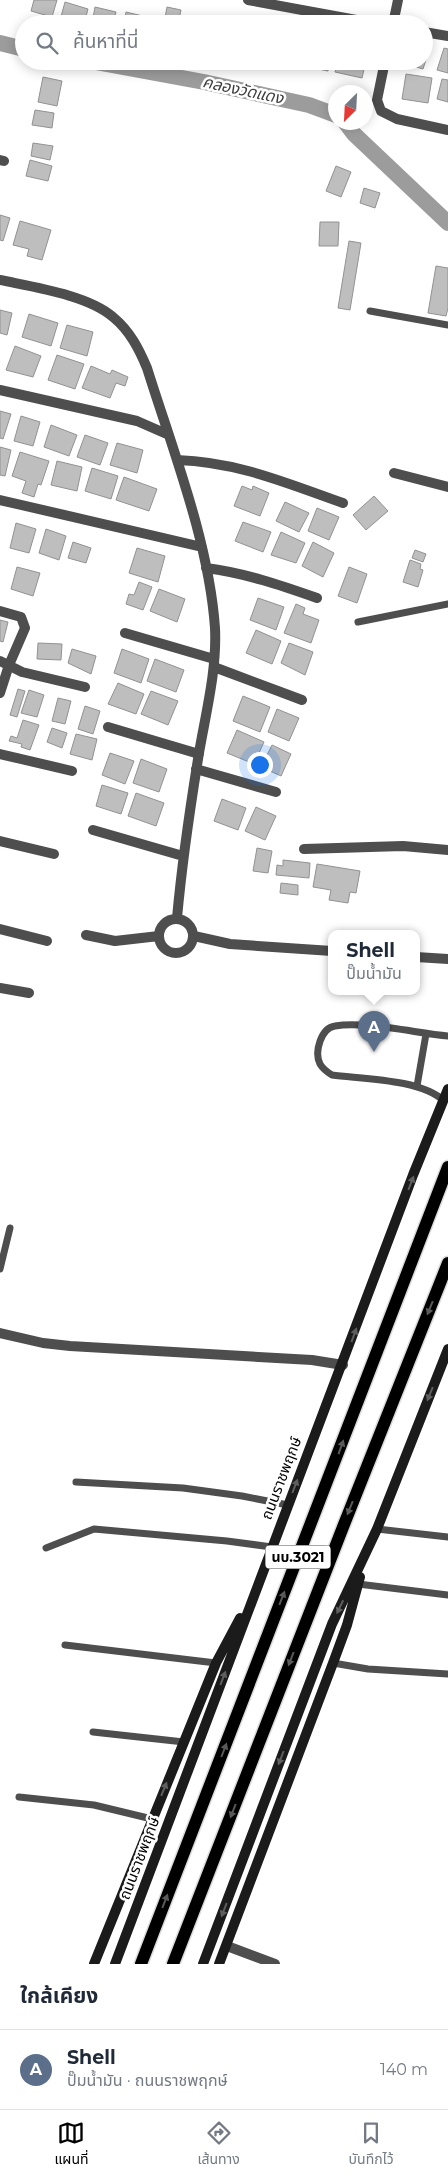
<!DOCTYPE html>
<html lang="th">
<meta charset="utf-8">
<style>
:root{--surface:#fff;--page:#f6f6f7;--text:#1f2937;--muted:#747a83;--line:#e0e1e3;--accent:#000}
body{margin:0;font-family:Montserrat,"Noto Sans Thai",sans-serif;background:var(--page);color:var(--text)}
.compass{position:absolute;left:328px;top:85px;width:45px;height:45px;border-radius:50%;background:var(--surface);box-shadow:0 2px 12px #0003;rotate:204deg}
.you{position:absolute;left:259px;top:764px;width:18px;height:18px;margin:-12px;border:4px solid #fff;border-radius:50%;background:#1a73e8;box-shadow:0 0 0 8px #1a73e833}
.badge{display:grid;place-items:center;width:32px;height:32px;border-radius:50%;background:var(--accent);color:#fff;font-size:16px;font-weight:700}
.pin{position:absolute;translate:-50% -41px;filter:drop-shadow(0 1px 2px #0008)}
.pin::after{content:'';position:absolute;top:26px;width:18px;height:15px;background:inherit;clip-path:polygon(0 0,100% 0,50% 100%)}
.popup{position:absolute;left:328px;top:930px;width:92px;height:65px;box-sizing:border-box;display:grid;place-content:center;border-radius:10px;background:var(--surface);filter:drop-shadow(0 1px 4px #0005);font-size:16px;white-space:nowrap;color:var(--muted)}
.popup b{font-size:19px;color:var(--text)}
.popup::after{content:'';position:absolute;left:50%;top:100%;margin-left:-10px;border:10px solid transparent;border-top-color:var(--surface)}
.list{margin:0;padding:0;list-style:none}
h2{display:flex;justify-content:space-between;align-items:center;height:65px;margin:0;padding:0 20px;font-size:21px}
h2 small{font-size:16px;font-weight:400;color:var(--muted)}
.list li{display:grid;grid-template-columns:32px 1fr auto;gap:15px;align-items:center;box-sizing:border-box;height:80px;padding:0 20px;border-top:1px solid var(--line)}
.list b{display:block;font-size:19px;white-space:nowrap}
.list p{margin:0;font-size:16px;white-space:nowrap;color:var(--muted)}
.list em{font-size:16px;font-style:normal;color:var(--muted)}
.icon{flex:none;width:28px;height:28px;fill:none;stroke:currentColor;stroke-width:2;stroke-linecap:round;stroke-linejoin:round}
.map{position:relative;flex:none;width:448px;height:1964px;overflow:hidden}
.search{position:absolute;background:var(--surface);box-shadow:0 2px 12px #0003;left:15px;right:15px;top:15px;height:55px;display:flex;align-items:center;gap:12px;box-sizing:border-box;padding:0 18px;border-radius:28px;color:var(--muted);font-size:19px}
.sheet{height:145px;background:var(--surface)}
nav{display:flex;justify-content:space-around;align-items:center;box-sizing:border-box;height:70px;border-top:1px solid var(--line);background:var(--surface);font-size:14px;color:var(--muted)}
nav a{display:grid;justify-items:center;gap:2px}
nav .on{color:var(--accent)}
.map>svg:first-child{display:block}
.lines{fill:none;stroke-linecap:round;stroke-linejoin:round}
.canal{stroke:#9c9c9c;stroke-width:16}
.building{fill:#bebebe;stroke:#929292}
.primary-casing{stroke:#dbdbdb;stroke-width:15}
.service{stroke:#4e4e4e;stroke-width:7}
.minor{stroke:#4e4e4e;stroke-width:10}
.tertiary{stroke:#4e4e4e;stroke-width:10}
.secondary{stroke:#1b1b1b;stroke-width:10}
.primary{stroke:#000;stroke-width:12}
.oneway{fill:#5f5f5f}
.oneway2{fill:#595959}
.labels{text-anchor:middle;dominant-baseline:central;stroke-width:5;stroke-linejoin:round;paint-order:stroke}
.shield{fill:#fff;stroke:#4c4c4c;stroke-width:1}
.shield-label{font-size:14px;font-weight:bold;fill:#000}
.street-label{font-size:15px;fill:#000;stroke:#fff}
.water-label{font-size:16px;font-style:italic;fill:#3d3d3d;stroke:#fff}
</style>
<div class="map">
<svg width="448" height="1964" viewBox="0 0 448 1964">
<rect width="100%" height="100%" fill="#fff"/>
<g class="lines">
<path class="canal" d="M0 43 24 49
M90 61 204 82 309 105 336 115
M345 122 354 134 448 223"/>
</g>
<path class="building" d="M34 0H57L52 17 31 11Z
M65 2 88 9 84 24H59Z
M95 7 116 12 113 24H92Z
M167 7 181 10 178 24H156L157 16 165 18Z
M126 12 151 18 149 24H124Z
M232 17 246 21 245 24H230Z
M424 42 431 44 423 69 396 61H424Z
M444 48 448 49V73L437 70Z
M278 61H301L299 67Z
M310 61H330L328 71 309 67Z
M338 61H366L362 78 335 72Z
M406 74 432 78 428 103 402 99Z
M43 77 62 81 57 106 38 102Z
M442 79 448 80V102L437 99Z
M35 110 54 113 52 128 32 125Z
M33 143 53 146 50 160 31 156Z
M30 160 52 166 48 181 26 176Z
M336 166 351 172 341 197 326 191Z
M364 188 380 193 375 208 360 203Z
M0 215 10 218 3 241 0 240Z
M20 221 51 230 42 260 27 256 29 249 13 245Z
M320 222H339L338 246H319Z
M349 241 361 243 350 310 338 308Z
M436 266 448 268V308L446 316 428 313Z
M0 310 12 313 7 335 0 333Z
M29 314 58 323 51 346 22 337Z
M67 325 93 332 87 356 60 348Z
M15 346 41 356 33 377 6 370Z
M57 355 84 364 75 389 48 380Z
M91 366 110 374 112 370 128 377 125 386 116 383 110 398 82 388Z
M0 411 11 414 3 439 0 438Z
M21 416 40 422 33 446 14 441Z
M51 425 77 435 69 456 44 447Z
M85 435 108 443 100 465 77 457Z
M117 443 143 450 137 473 110 465Z
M0 447 11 450 5 476 0 475Z
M20 452 49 461 41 485 38 484 34 497 22 493 26 481 12 476Z
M57 461 82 467 77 491 51 485Z
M92 468 118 476 111 499 85 491Z
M124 477 157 489 149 511 116 500Z
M242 486 252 490 253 486 269 493 260 516 234 506Z
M374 496 388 511 366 530 353 515Z
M285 502 309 513 299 532 276 521Z
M317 508 339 517 329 540 308 531Z
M243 522 271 532 263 552 235 541Z
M16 523 36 529 29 553 10 548Z
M46 529 66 536 59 560 39 553Z
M281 532 305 543 296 563 271 555Z
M73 542 91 548 86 563 68 558Z
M313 542 334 553 323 577 302 566Z
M137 548 165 556 158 582 129 573Z
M415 550 426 554 423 562 412 558Z
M410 560 421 564 420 569 423 570 418 587 403 582Z
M17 567 40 573 33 596 11 589Z
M349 567 367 574 357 603 338 596Z
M139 582 152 587 143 610 126 604 129 594 134 595Z
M159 589 185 599 177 622 150 611Z
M258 598 284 607 276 630 250 620Z
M296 604 305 608 303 614 319 620 311 643 284 633Z
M0 620 8 622 3 642 0 641Z
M256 630 281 641 272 664 246 653Z
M38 643 62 644 61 660 37 659Z
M289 643 313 652 305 675 281 663Z
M72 649 96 656 91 674 68 663Z
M122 649 149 659 141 683 114 673Z
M155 659 184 670 176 692 147 681Z
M118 683 144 694 136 714 108 704Z
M18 689 25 691 17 717 10 715Z
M29 690 44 695 37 717 21 713Z
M151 691 178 701 168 725 141 714Z
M243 696 270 707 260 732 233 721Z
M58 698 71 701 65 724 52 721Z
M85 706 100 711 93 734 78 729Z
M277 709 299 718 289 741 268 732Z
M23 720 39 725 30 750 21 747 22 744 9 741 11 736 17 738Z
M52 728 67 733 62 748 47 742Z
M237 730 264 742 254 764 227 753Z
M76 734 97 739 92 760 70 754Z
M272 745 291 754 281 776 261 767Z
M110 753 134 761 125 784 102 775Z
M141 759 167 769 159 792 133 783Z
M102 785 128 793 121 814 96 806Z
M136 793 164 803 156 826 128 816Z
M222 799 246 808 238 830 214 821Z
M256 807 276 816 265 840 245 831Z
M257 848 272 851 268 873 253 871Z
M283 860 310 863 309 878 276 875 277 865 283 866Z
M317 864 360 871 356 893 350 892 348 903 329 900 331 890 313 887Z
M281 883 298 885V895L280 893Z"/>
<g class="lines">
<defs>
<path id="primary" d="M141 1964 448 1167
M173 1964 343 1527 448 1263"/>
</defs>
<use href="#primary" class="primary-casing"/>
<path class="service" d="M370 311 448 325
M358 622 448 604
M417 1086 426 1034
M444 1101C421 1079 363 1079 332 1075 327 1072 323 1069 320 1064 314 1052 321 1028 335 1026 365 1021 416 1033 448 1036
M0 1269 10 1228
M76 1482 183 1488 242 1496 288 1505
M377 1529 448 1537
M46 1548 94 1529 227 1541 272 1547
M358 1584 448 1595
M65 1645 216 1663
M333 1663 368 1669 448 1674
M93 1732 184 1742
M19 1797 94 1805 152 1819"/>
<path class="minor" d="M248 0 378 24
M393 24 398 0
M424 32 448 36
M385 61 377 100 381 111 397 119 448 130
M0 160 4 161
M0 280C33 287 88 295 113 317 130 331 139 349 147 368 173 451 209 542 215 628 217 670 206 712 199 753 190 808 182 863 177 918
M0 390 137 421 169 435
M177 460C238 462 286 483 343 503
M394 473 448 487
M0 500 202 547
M206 568C245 573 280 585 317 598
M0 611 21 617 25 628 9 665 0 693
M125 633 214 659
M0 661 22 672 85 687
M214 667 302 700
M108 727 199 754
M0 754 72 771
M196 769 276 792
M93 830 183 856
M0 841 54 854
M304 849 403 846 448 850
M159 936a17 17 0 1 1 34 0a17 17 0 1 1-34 0Z
M0 929 47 941
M86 935 115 941 159 936
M194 936 230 944 332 951
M416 957 448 959
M0 988 29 993
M227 1946 275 1964"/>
<path class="tertiary" d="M0 1333 43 1343 70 1346 312 1360 343 1365"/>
<path class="secondary" d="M94 1964 216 1663 240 1618
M115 1964 413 1175 448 1089
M203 1964 332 1624 377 1529 448 1349
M219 1964 333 1663 347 1625 360 1577"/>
<use href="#primary" class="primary"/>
</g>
<defs><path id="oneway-solid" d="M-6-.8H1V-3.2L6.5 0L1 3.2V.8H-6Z" transform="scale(1.25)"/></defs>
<g class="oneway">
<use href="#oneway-solid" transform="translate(411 1183) rotate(-69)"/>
<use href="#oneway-solid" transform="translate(354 1335) rotate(-70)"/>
<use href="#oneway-solid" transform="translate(430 1394) rotate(112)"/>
<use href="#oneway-solid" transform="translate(295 1486) rotate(-69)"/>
<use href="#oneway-solid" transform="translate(340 1607) rotate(115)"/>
<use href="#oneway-solid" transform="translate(223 1678) rotate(-69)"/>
<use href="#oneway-solid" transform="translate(281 1758) rotate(111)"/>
<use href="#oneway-solid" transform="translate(164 1789) rotate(-68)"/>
<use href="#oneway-solid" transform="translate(224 1910) rotate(111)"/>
</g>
<g class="oneway2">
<use href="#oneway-solid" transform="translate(430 1308) rotate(112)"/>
<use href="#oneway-solid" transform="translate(341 1447) rotate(-70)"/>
<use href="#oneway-solid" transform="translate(350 1508) rotate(112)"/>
<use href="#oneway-solid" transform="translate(282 1598) rotate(-69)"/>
<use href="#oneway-solid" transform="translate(291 1659) rotate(111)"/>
<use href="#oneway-solid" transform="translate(224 1750) rotate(-69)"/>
<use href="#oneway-solid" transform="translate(233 1811) rotate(111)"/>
<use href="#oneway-solid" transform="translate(165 1901) rotate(-69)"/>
</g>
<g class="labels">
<rect class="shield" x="265.5" y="1545.5" width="65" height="23" rx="4"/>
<g class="shield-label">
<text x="298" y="1557">นบ.3021</text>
</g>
<g class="street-label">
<text transform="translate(281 1478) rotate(-69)">ถนนราชพฤกษ์</text>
<text transform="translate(139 1858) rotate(-69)">ถนนราชพฤกษ์</text>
</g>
<g class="water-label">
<text transform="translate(243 90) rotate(12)">คลองวัดแดง</text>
</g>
</g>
</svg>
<svg class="compass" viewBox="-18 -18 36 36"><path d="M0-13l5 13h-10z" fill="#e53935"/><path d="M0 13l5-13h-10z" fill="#747a83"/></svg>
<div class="you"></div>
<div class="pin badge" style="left:374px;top:1052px;background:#5c6f8a">A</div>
<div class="popup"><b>Shell</b>ปั๊มน้ำมัน</div>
<div class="search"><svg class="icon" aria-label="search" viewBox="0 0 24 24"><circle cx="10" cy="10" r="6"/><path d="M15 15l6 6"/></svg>ค้นหาที่นี่</div>
</div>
<section class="sheet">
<h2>ใกล้เคียง<small></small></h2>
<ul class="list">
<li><span class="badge" style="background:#5c6f8a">A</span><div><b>Shell</b><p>ปั๊มน้ำมัน · ถนนราชพฤกษ์</p></div><em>140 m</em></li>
</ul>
</section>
<nav>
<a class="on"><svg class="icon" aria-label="map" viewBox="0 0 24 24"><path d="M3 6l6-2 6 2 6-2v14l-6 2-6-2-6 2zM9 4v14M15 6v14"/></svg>แผนที่</a>
<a><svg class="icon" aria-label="directions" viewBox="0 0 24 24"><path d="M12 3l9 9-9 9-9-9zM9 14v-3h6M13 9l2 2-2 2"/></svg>เส้นทาง</a>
<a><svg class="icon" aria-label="saved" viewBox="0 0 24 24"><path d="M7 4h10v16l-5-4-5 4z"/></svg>บันทึกไว้</a>
</nav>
